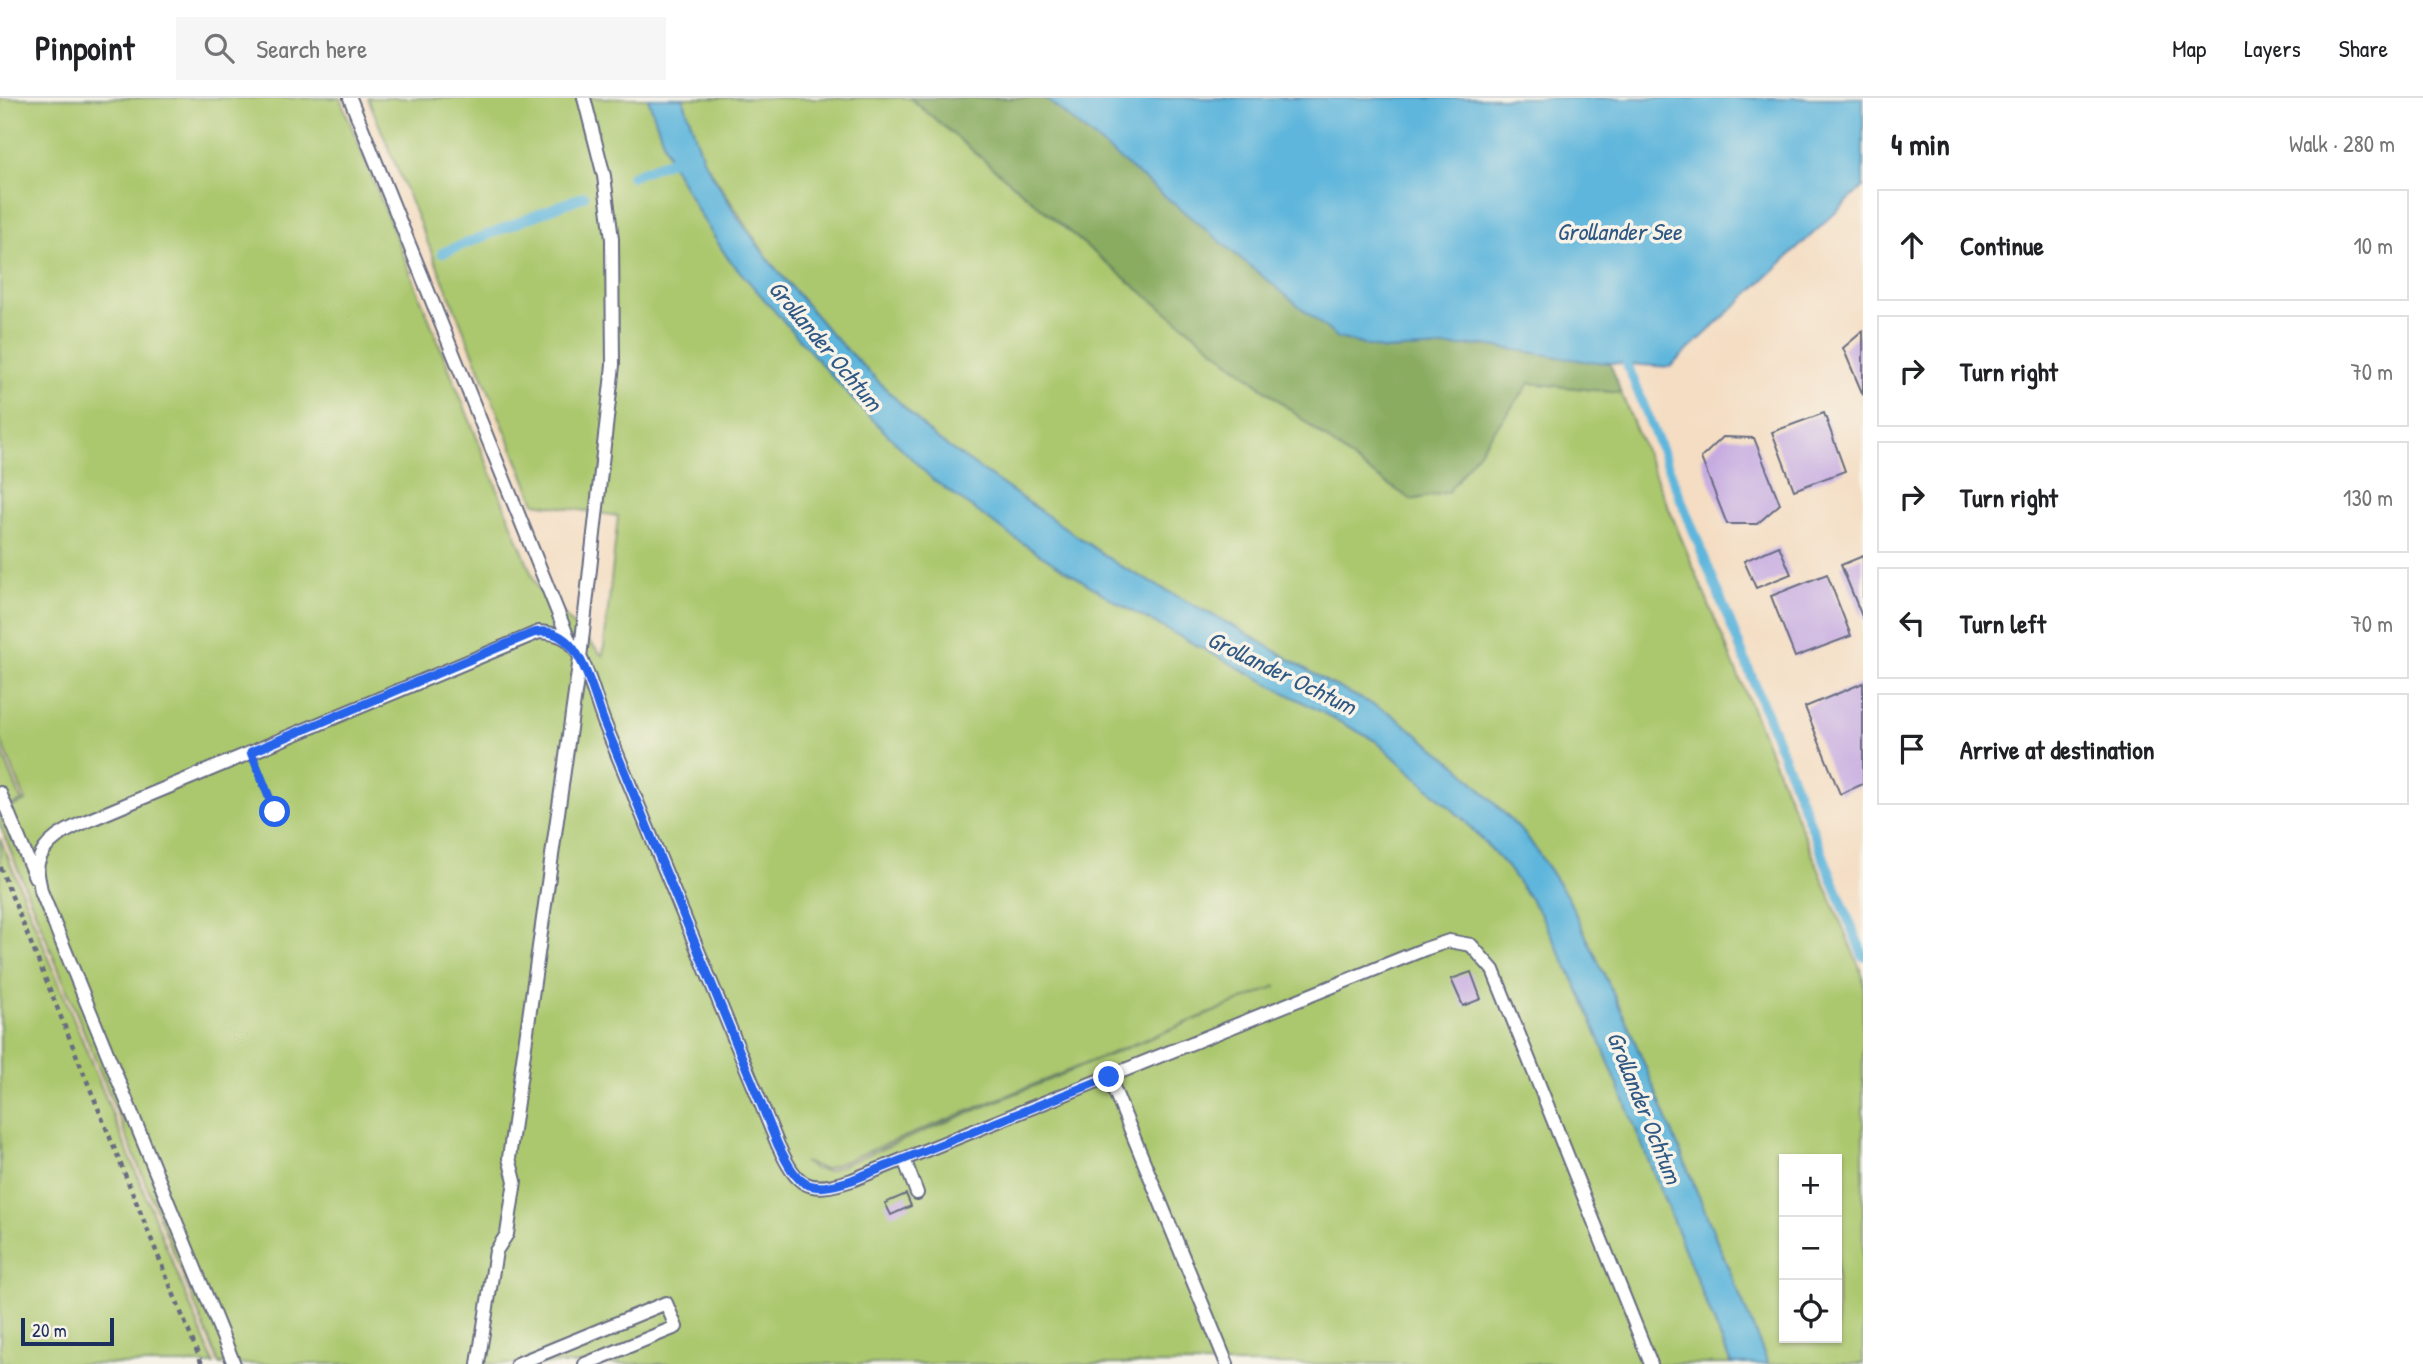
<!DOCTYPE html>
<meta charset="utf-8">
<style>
:root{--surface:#fff;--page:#f6f6f6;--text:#202124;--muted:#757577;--line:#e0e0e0}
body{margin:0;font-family:"Patrick Hand",sans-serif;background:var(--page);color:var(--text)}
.controls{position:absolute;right:21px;bottom:21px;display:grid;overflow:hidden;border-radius:0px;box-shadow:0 2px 5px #0004}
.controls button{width:63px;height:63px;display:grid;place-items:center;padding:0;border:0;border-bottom:2px solid var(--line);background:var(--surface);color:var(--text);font:35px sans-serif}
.scale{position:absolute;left:21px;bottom:18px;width:93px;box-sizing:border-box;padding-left:7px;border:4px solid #1b2f5e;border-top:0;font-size:19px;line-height:24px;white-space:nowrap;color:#1b2f5e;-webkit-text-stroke:5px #f7f3e8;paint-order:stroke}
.stop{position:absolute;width:21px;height:21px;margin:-16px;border:5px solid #2563eb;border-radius:50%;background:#fff}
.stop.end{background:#2563eb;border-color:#fff;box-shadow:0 2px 7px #0008}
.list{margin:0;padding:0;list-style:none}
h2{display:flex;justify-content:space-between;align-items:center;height:91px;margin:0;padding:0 28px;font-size:30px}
h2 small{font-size:23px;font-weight:400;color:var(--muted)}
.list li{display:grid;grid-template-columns:46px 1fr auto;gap:21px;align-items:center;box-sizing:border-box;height:112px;margin:0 14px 14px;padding:0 14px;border:2px solid var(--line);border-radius:0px}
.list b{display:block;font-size:26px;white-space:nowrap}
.list em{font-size:23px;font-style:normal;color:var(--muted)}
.icon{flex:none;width:38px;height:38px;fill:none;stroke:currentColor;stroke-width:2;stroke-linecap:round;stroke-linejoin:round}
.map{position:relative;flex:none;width:1863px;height:1266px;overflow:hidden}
header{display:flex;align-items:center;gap:42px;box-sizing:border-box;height:98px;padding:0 35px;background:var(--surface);border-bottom:2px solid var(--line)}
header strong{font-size:33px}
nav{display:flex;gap:38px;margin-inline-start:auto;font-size:24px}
.search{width:490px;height:63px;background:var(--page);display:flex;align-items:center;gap:18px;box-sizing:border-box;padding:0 24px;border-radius:0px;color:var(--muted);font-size:26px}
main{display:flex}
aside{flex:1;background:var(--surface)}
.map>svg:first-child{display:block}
.green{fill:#acc86e;stroke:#647c66;stroke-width:2;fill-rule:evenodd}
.forest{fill:#89ac61;stroke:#526e60;stroke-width:2}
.water{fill:#5fb6dc;stroke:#3d729d;stroke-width:2}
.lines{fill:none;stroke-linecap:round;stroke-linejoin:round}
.stream{stroke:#5fb6dc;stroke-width:10}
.building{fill:#c6abe1}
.service-casing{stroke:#676c81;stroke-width:16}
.path{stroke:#676c81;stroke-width:4.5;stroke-dasharray:5 5;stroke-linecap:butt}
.service{stroke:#fff;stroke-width:12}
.route{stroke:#2563eb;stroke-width:9}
.labels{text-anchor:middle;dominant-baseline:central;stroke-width:7;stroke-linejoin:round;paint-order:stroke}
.water-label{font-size:24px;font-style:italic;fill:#2f5884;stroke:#f7f3e8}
</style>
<header>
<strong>Pinpoint</strong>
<div class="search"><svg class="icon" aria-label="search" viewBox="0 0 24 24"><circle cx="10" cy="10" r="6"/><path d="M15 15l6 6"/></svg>Search here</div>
<nav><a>Map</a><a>Layers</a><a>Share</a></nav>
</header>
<main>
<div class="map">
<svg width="1863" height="1266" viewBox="0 0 1863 1266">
<rect width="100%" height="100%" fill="#f7f3e8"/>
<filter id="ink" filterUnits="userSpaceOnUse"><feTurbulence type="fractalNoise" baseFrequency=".0143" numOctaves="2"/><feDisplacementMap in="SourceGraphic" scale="14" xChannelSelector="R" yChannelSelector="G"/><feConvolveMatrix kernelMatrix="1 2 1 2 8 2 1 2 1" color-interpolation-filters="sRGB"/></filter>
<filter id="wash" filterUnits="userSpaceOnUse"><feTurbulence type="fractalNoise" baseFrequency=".00686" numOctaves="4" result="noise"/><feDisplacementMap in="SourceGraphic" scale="28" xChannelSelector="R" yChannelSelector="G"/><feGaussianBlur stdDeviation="1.57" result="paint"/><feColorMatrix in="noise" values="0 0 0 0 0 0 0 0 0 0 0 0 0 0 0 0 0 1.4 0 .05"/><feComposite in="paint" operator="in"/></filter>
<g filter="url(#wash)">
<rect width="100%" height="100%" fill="#f4ddc2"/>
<path class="green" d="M0 0H340L537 489 603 558 618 418 535 405 368 0H648L670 63 699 115 727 159 1010 437 1119 506 1376 643 1463 721 1507 769 1540 815 1583 901 1731 1266H219L0 727V714L26 703 0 640ZM1277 888 828 1073 815 1071 803 1064 824 1071 835 1067Z
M683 0H910L1127 182 1361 368 1412 402 1448 394 1530 285 1621 295 1863 878V1266H1768L1628 927 1568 800 1528 740 1459 669 1390 615 1329 585 1239 531 1120 468 934 339 832 237 770 164 703 61ZM1784 1061H1837V1240H1784Z
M0 649 22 703 0 712Z
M0 740 214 1266H0Z"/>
<path class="forest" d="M910 0H1045L1077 27 1384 252 1485 247 1610 265 1621 295 1530 285 1448 394 1412 402 1361 368 1127 182Z"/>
<path class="water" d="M648 0H683L703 61 739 121 770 164 832 237 934 339 1120 468 1239 531 1329 585 1390 615 1459 669 1528 740 1568 800 1628 927 1768 1266H1731L1583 901 1540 815 1507 769 1463 721 1376 643 1119 506 1010 437 932 381 853 302 727 159 699 115 670 63Z
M1045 0H1863V89L1670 269 1584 263 1485 247 1384 252 1338 240Z"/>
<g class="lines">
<path class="stream" d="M632 78 680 59
M442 155 584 98
M1627 266 1863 858"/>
</g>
<g id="blocks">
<path class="building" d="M1863 233V297L1843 250Z
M1824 315 1845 373 1794 392 1772 334Z
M1723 339 1754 340 1780 406 1757 426H1727L1701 360Z
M1779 448 1791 476 1756 490 1744 463Z
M1863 458V521L1841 467Z
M1827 476 1851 538 1795 559 1771 498Z
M1863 585V686L1840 696 1805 609Z
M1471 874 1481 901 1463 908 1451 881Z
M906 1096 911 1108 891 1117 885 1105Z"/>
</g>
</g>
<g filter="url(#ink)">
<use href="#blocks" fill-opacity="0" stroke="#676c81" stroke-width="2"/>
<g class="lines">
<defs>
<path id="service" d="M350 0 569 542
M0 695 35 779
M1109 979 1227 1266
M904 1061 917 1095
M234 1266 41 793C40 785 36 773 38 765 44 742 67 732 87 723L539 534C549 535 562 536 570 544 586 561 595 601 604 624L778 1047C797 1088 807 1097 852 1082L1425 851 1449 843 1471 847 1493 872 1651 1266
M478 1266 496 1153 507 1136 515 1083 509 1060 580 560 613 267 612 141 604 78 584 0
M517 1266 666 1205 676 1229 585 1266"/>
</defs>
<use href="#service" class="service-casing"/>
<path class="path" d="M259 673 275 714
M0 769 202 1266"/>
<use href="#service" class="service"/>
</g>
</g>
<g class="lines" filter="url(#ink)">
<path class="route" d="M275 714 251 654 523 539C528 537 534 534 539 534 581 530 592 594 604 624L778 1047C798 1088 807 1097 852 1082L1109 979"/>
</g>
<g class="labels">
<g class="water-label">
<text x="1619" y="133">Grollander See</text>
<text transform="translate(826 247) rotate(50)">Grollander Ochtum</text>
<text transform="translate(1282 574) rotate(26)">Grollander Ochtum</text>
<text transform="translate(1645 1009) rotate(68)">Grollander Ochtum</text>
</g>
</g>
</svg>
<div class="controls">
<button>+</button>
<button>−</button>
<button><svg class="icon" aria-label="locate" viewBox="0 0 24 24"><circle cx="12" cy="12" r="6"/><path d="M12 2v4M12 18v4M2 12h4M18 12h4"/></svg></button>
</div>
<div class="scale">20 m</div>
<div class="stop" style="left:275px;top:714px"></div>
<div class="stop end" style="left:1109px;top:979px"></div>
</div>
<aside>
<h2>4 min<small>Walk · 280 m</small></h2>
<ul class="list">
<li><svg class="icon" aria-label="ahead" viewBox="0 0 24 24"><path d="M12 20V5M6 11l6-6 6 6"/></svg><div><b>Continue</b></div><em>10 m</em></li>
<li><svg class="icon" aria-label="right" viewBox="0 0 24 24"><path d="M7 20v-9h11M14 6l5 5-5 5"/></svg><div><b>Turn right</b></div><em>70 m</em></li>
<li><svg class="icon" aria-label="right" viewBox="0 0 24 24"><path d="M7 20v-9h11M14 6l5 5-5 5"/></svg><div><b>Turn right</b></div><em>130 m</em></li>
<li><svg class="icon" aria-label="left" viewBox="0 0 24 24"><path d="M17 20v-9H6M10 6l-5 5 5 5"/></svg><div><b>Turn left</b></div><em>70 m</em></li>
<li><svg class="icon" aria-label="arrive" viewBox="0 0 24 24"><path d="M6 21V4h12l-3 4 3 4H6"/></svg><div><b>Arrive at destination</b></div></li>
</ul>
</aside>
</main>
